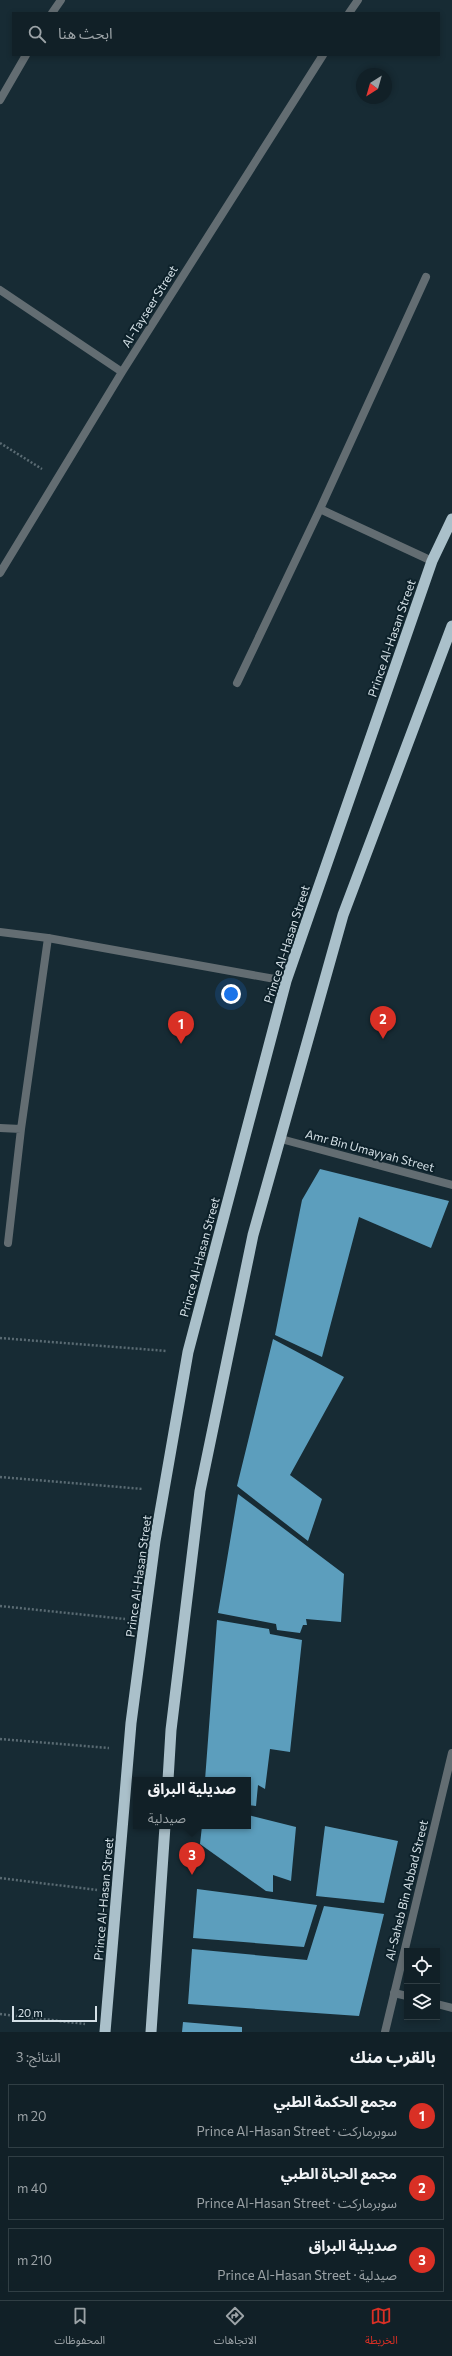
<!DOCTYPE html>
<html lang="ar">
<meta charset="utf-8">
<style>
:root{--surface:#112027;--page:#1e2d33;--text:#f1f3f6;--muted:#9ca3a7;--line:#303e44;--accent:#d93025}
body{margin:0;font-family:Commissioner,"Noto Sans Arabic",sans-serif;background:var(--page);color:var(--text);direction:rtl}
.controls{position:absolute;right:12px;bottom:12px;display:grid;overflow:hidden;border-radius:0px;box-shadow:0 2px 6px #0003}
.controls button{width:36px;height:36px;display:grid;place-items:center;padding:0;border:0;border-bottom:1px solid var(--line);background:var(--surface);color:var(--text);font:20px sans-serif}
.compass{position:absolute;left:356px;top:68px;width:36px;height:36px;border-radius:50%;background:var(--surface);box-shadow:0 2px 6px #0003;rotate:217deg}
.scale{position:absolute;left:12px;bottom:10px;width:85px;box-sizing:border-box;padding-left:4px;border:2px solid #d4e0e6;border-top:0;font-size:11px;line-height:14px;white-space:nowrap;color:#d4e0e6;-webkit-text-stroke:3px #0d212a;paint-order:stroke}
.you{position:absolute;left:231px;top:994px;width:14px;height:14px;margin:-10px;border:3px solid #fff;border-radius:50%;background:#1a73e8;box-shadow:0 0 0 6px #1a73e833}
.badge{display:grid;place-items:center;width:26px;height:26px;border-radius:50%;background:var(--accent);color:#fff;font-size:13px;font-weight:700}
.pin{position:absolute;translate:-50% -33px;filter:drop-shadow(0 1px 2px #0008)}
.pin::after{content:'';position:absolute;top:21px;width:14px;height:12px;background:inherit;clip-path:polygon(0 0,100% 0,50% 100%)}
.popup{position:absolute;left:133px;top:1777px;width:118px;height:52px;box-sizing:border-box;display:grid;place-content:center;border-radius:0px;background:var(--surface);filter:drop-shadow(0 1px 3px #0005);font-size:13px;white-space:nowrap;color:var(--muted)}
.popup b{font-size:15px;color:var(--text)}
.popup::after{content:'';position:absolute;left:50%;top:100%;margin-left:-8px;border:8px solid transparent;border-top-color:var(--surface)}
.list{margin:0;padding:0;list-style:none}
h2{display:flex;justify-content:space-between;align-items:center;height:52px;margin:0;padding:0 16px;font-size:17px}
h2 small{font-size:13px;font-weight:400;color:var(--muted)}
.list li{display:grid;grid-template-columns:26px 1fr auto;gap:12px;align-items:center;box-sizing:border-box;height:64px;margin:0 8px 8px;padding:0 8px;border:1px solid var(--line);border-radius:0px}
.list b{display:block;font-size:15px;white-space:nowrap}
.list p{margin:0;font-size:13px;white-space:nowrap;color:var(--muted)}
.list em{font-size:13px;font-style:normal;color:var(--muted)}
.icon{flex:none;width:22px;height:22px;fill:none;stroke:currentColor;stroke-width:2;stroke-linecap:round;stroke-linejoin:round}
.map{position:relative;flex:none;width:452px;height:2032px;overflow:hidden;direction:ltr}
.search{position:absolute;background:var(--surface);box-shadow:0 2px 6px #0003;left:12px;right:12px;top:12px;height:44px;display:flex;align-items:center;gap:10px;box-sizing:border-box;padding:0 14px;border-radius:0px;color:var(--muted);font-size:15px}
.sheet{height:268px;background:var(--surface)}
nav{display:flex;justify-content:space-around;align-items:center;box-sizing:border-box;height:56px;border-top:1px solid var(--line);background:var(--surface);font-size:11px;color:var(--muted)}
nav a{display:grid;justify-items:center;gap:2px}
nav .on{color:var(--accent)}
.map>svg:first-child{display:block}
.building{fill:#5c9ebd}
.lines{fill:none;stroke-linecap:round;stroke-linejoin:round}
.path{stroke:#5a6b73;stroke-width:2.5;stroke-dasharray:2 2;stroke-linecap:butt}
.service{stroke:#636d72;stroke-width:8}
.minor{stroke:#636d72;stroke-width:8}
.tertiary{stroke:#636d72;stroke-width:8}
.trunk{stroke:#aac0ca;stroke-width:11}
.labels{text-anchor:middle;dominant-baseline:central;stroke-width:4;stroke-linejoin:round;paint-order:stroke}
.street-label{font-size:12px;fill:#d4e0e6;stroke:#0d212a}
</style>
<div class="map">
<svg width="452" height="2032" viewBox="0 0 452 2032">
<rect width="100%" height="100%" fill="#172b34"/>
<path class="building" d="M320 1169 449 1201 431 1248 359 1217 322 1357 275 1335 302 1200Z
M273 1339 344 1377 290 1475 322 1499 308 1541 237 1486Z
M238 1494 344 1574 341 1622 306 1619 307 1625H303L300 1633 277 1630 276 1624 218 1613Z
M217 1620 269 1629 270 1634 302 1640 290 1752 270 1749 265 1789 258 1785 256 1806 248 1805V1780H205Z
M248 1815 296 1827 291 1881 273 1875V1892L266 1891 200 1844 202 1826H248Z
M325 1826 398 1841 384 1903 316 1896Z
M197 1889 317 1905 304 1947 193 1938Z
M324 1906 384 1914 359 2016 188 2004 192 1949 307 1960Z
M183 2022 242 2027V2032H182Z"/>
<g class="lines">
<path class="path" d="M0 443 42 469
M0 1338 167 1351
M0 1477 143 1489
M0 1606 125 1619
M0 1739 109 1748
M0 1878 97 1890
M0 2014 85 2024"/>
<path class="service" d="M0 1128 21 1129
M8 1243 21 1129 48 938"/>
<path class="minor" d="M52 13 61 0
M349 13 358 0
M0 100 26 55
M0 290 122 372
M320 509 432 561
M0 573 122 372 323 55
M237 683 320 509 426 277
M0 932 48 938 286 981
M394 1993 407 1996
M437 2004 452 2008"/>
<path class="tertiary" d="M281 1139 452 1185
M385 2032 452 1753"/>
<path class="trunk" d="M168 1780 171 1730 200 1491 253 1235 343 915 452 626
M105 2032 131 1723 155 1541 188 1352 286 981 432 561 452 519
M151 2032 165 1826"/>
</g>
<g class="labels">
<g class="street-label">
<text transform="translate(149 306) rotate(-58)">Al-Tayseer Street</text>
<text transform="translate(391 638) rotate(-71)">Prince Al-Hasan Street</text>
<text transform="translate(286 944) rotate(-72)">Prince Al-Hasan Street</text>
<text transform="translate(370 1150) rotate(15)">Amr Bin Umayyah Street</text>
<text transform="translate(199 1257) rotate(-75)">Prince Al-Hasan Street</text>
<text transform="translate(138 1576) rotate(-82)">Prince Al-Hasan Street</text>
<text transform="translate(406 1890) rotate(-76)">Al-Saheb Bin Abbad Street</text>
<text transform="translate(103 1899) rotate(-85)">Prince Al-Hasan Street</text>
</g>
</g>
</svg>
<div class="controls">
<button><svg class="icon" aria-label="locate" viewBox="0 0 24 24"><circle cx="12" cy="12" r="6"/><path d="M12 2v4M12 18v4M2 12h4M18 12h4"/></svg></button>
<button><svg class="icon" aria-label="layers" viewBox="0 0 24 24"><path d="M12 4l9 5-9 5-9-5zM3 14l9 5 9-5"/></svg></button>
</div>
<svg class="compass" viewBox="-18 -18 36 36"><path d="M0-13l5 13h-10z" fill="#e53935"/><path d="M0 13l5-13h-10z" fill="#9ca3a7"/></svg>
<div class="scale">20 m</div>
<div class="you"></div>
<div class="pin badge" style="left:181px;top:1044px">1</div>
<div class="pin badge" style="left:383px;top:1039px">2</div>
<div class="pin badge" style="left:192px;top:1875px">3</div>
<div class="popup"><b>صديلية البراق</b>صيدلية</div>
<div class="search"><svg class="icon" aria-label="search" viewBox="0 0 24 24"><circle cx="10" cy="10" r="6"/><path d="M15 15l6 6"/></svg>ابحث هنا</div>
</div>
<section class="sheet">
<h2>بالقرب منك<small>النتائج: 3</small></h2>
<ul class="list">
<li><span class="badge">1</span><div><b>مجمع الحكمة الطبي</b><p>سوبرماركت · Prince Al-Hasan Street</p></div><em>20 m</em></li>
<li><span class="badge">2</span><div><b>مجمع الحياة الطبي</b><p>سوبرماركت · Prince Al-Hasan Street</p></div><em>40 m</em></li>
<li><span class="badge">3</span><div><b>صديلية البراق</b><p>صيدلية · Prince Al-Hasan Street</p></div><em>210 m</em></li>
</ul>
</section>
<nav>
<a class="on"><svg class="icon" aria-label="map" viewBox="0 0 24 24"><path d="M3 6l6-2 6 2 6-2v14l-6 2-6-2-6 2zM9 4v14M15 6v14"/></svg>الخريطة</a>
<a><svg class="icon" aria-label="directions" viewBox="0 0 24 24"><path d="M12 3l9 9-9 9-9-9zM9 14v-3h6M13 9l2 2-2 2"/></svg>الاتجاهات</a>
<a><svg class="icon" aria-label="saved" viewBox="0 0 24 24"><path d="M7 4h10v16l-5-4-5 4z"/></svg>المحفوظات</a>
</nav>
